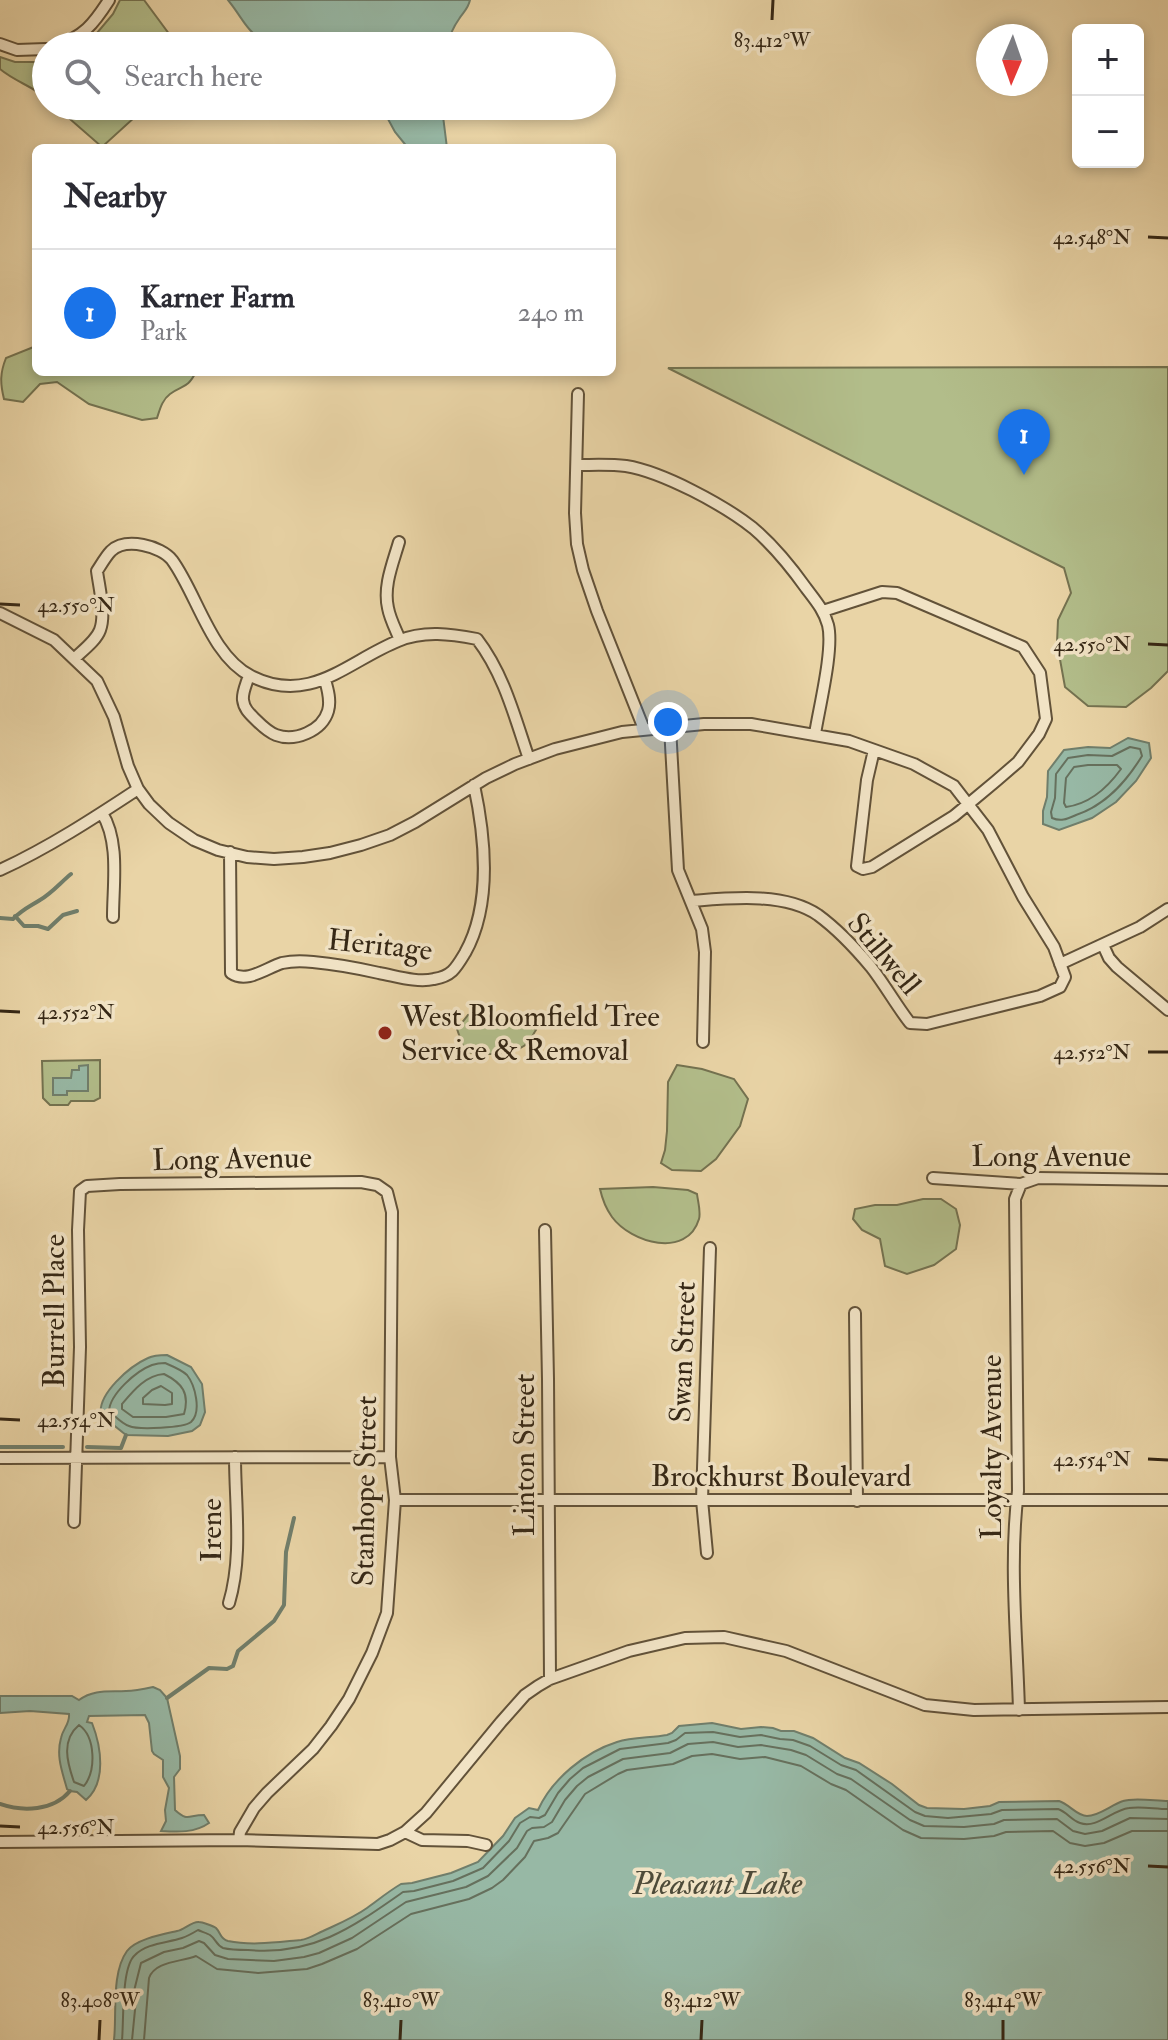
<!DOCTYPE html>
<meta charset="utf-8">
<style>
:root{--surface:#fff;--page:#f7f7f7;--text:#2b2b33;--muted:#7c7c81;--line:#e1e1e2;--accent:#1a73e8}
body{margin:0;font-family:"IM FELL Double Pica",serif;background:var(--page);color:var(--text)}
.controls{position:absolute;right:24px;top:24px;display:grid;overflow:hidden;border-radius:12px;box-shadow:0 4px 12px #0003}
.controls button{width:72px;height:72px;display:grid;place-items:center;padding:0;border:0;border-bottom:2px solid var(--line);background:var(--surface);color:var(--text);font:40px sans-serif}
.compass{position:absolute;left:976px;top:24px;width:72px;height:72px;border-radius:50%;background:var(--surface);box-shadow:0 4px 12px #0003;rotate:182deg}
.you{position:absolute;left:668px;top:722px;width:28px;height:28px;margin:-20px;border:6px solid #fff;border-radius:50%;background:#1a73e8;box-shadow:0 0 0 12px #1a73e833}
.badge{display:grid;place-items:center;width:52px;height:52px;border-radius:50%;background:var(--accent);color:#fff;font-size:26px;font-weight:700}
.pin{position:absolute;translate:-50% -66px;filter:drop-shadow(0 2px 4px #0008)}
.pin::after{content:'';position:absolute;top:42px;width:28px;height:24px;background:inherit;clip-path:polygon(0 0,100% 0,50% 100%)}
.list{margin:0;padding:0;list-style:none}
h2{display:flex;justify-content:space-between;align-items:center;height:104px;margin:0;padding:0 32px;font-size:34px}
h2 small{font-size:26px;font-weight:400;color:var(--muted)}
.list li{display:grid;grid-template-columns:52px 1fr auto;gap:24px;align-items:center;box-sizing:border-box;height:128px;padding:0 32px;border-top:2px solid var(--line)}
.list b{display:block;font-size:30px;white-space:nowrap}
.list p{margin:0;font-size:26px;white-space:nowrap;color:var(--muted)}
.list em{font-size:26px;font-style:normal;color:var(--muted)}
.icon{flex:none;width:44px;height:44px;fill:none;stroke:currentColor;stroke-width:2;stroke-linecap:round;stroke-linejoin:round}
.map{position:relative;flex:none;width:1168px;height:2040px;overflow:hidden}
.search{position:absolute;background:var(--surface);box-shadow:0 4px 12px #0003;left:32px;top:32px;width:584px;height:88px;display:flex;align-items:center;gap:20px;box-sizing:border-box;padding:0 28px;border-radius:44px;color:var(--muted);font-size:30px}
.panel{position:absolute;background:var(--surface);box-shadow:0 4px 12px #0003;left:32px;top:144px;width:584px;height:232px;border-radius:12px}
.map>svg:first-child{display:block}
.green{fill:#b2bd8a;stroke:#747250;stroke-width:2}
.water{fill:#97b8a5;stroke:#707e6b;stroke-width:2}
.lines{fill:none;stroke-linecap:round;stroke-linejoin:round}
.shore{stroke:#66705d;stroke-width:2}
.stream{stroke:#707e6b;stroke-width:4}
.street-casing{stroke:#625239;stroke-width:14}
.street{stroke:#f1e3c5;stroke-width:10}
.ticks{fill:none;stroke:#352715;stroke-width:3}
.poi-dot{fill:#8f2418;stroke:#f1e3c5;stroke-width:3}
.labels{text-anchor:middle;dominant-baseline:central;stroke-width:7;stroke-linejoin:round;paint-order:stroke}
.street-label{font-size:30px;fill:#352715;stroke:#f1e3c5}
.poi-label{font-size:30px;fill:#352715;stroke:#f1e3c5;text-anchor:start}
.water-label{font-size:32px;font-style:italic;fill:#4e4b39;stroke:#f1e3c5}
.ticks-label{font-size:20px;text-anchor:middle;fill:#352715;stroke:#f1e3c5;stroke-width:7;stroke-linejoin:round;paint-order:stroke}
</style>
<div class="map">
<svg width="1168" height="2040" viewBox="0 0 1168 2040">
<rect width="100%" height="100%" fill="#e9d4a6"/>
<filter id="stains"><feTurbulence type="fractalNoise" baseFrequency=".0025" numOctaves="4"/><feColorMatrix values="0 0 0 0 .2 0 0 0 0 .09 0 0 0 0 .02 0 0 0 .5 -.17"/></filter>
<radialGradient id="worn" r=".72"><stop offset=".6" stop-color="#630" stop-opacity="0"/><stop offset="1" stop-color="#630" stop-opacity=".3"/></radialGradient>
<path class="green" d="M120 0H144L178 46H86L113 14Z
M0 57 15 62H46V98C32 86 14 81 0 69Z
M55 106H147L102 147Z
M36 346V372H196C187 389 184 384 170 394 162 400 160 409 157 418L142 420 89 404 57 382 40 384 23 402 4 399C0 383 0 373 6 358Z
M1168 367V671L1151 688 1126 707 1088 706 1065 687 1057 643 1058 620 1071 593 1064 568 668 368Z
M483 1013 527 1022 536 1030C533 1034 532 1038 529 1042 513 1057 484 1055 465 1052L457 1029 468 1015Z
M100 1060V1098L94 1101H71L68 1105H50L43 1098 42 1061Z
M677 1065 702 1069 734 1079 748 1099 740 1126 716 1159 701 1171 672 1170 661 1163 665 1150 667 1131 668 1082Z
M653 1187 688 1190 697 1194C698 1202 701 1212 699 1219 687 1259 631 1243 612 1217 607 1210 602 1198 600 1189Z
M923 1199H941L956 1209 960 1225 956 1249 934 1265 907 1274 885 1266 880 1239 862 1230 853 1219 855 1209 875 1205H897Z"/>
<path class="water" d="M228 0H470C468 9 464 11 459 19 454 26 449 38 447 46H276C246 35 246 22 228 0Z
M381 106H444L443 116 447 148H408L395 132Z
M1128 738 1149 743 1151 758 1136 781 1116 802 1092 818 1059 830 1043 824V811L1047 797 1048 771 1064 750 1088 747 1110 748Z
M88 1065V1091H67V1095H53V1078H71L72 1070H79V1066Z
M167 1355 191 1367 202 1384 205 1412 200 1425 192 1431 168 1436 126 1435 101 1415C97 1394 130 1366 148 1358 154 1355 161 1355 167 1355Z
M153 1687 160 1690 167 1698 180 1756V1769L174 1777 175 1810C188 1822 188 1815 204 1815L209 1823C195 1833 178 1832 161 1831L166 1821 165 1810 169 1788 163 1777V1760L154 1754 152 1751 149 1723 145 1715 89 1716 87 1722 92 1723C101 1746 107 1782 86 1800L77 1792 70 1791 67 1789C62 1771 56 1756 61 1738 63 1728 70 1724 69 1714L30 1711 0 1713V1696H72L79 1700C94 1689 109 1692 126 1691 135 1691 144 1689 153 1687Z
M712 1723 741 1729 761 1727 773 1728 781 1731H794L813 1738 845 1758 859 1763 892 1784 919 1805 927 1808 964 1809 990 1806 999 1802 1059 1801C1069 1804 1077 1816 1087 1816 1099 1816 1111 1805 1123 1801 1134 1797 1156 1801 1168 1801V2040H114C117 2014 111 1973 127 1951 136 1939 164 1934 177 1931 184 1930 192 1921 199 1922 202 1922 213 1926 216 1928 221 1933 220 1939 228 1941 252 1946 278 1942 301 1940 309 1939 316 1934 323 1931 338 1924 353 1918 367 1908 378 1900 389 1891 401 1884L412 1883 451 1873 478 1862 503 1836 515 1818 529 1808 538 1810C552 1779 585 1752 617 1742 632 1737 651 1738 667 1735L672 1733 679 1726Z"/>
<g class="lines">
<path class="shore" d="M1130 747 1140 749 1142 756C1126 782 1106 805 1076 815 1067 819 1061 822 1052 818L1051 812 1055 798 1056 774 1068 758 1088 755 1112 756Z
M1088 765H1117L1121 769C1108 787 1089 804 1066 807L1064 803 1066 778 1074 767Z
M165 1363C172 1366 182 1370 187 1375 195 1385 202 1412 191 1422 184 1428 138 1430 129 1426 122 1424 115 1416 109 1411 110 1394 136 1371 152 1365 155 1364 162 1363 165 1363Z
M164 1374C182 1383 190 1393 184 1414L166 1417H133L122 1409V1404C133 1391 146 1375 164 1374Z
M161 1386 172 1393V1404L165 1405 143 1404V1398L152 1390Z
M79 1725C96 1737 96 1771 84 1786L74 1782C67 1762 61 1740 79 1725Z
M122 2040C124 2021 121 1967 135 1955 147 1943 167 1943 182 1938 188 1936 193 1933 198 1930 200 1931 209 1934 210 1935 216 1939 216 1945 223 1948 231 1950 241 1950 248 1950 313 1956 353 1927 403 1892L414 1891 453 1881 483 1868 509 1841 520 1823 530 1817 539 1818 545 1815 558 1793 570 1779 583 1768 620 1749 668 1743 676 1740 685 1733 713 1732 740 1737 761 1735 780 1739 793 1740 810 1746 841 1765 856 1770 915 1812 925 1816 948 1818 991 1814 1002 1810 1058 1809C1067 1812 1071 1820 1080 1823 1097 1829 1112 1810 1129 1808 1141 1806 1155 1809 1168 1809
M132 2040 136 2000 134 1991 141 1963 164 1952 183 1948 199 1941 204 1943 215 1955 228 1959 274 1961 304 1957 319 1953 352 1938 406 1902 466 1887 488 1876 517 1848 527 1831 532 1828 544 1827 552 1822 565 1800 577 1786 588 1777 623 1759 670 1753 688 1744 713 1742 738 1747 761 1745 791 1750 806 1755 837 1774 851 1779 910 1820 924 1826 964 1827 994 1824 1004 1820 1057 1819 1073 1831 1085 1834 1102 1831 1130 1818 1168 1819
M144 2040 149 1978C155 1961 181 1962 196 1956L217 1969 258 1973 307 1969 322 1964 357 1949 411 1914 469 1899 492 1888 503 1880 525 1857 534 1841 548 1838 558 1833 585 1794 618 1774 627 1770 673 1764 692 1756 712 1754 740 1759 765 1757 801 1766 831 1784 846 1790 903 1830 921 1838 964 1839 994 1836 1006 1832 1053 1831 1070 1843 1085 1846 1104 1843 1132 1831H1168"/>
<path class="stream" d="M15 916 24 926H38L48 929 63 915 77 911
M0 918 13 919C23 909 29 907 40 900 52 893 60 883 71 874
M0 1447H63
M87 1447 121 1448 126 1435
M167 1698 209 1668 227 1669 233 1666 238 1651 274 1621 284 1605 286 1552 294 1518
M0 1804C23 1812 53 1811 70 1791"/>
<defs>
<path id="street" d="M0 44 17 50 46 49
M56 46C84 36 93 25 109 0
M578 394 575 513 577 544 583 570 597 611 644 729
M577 465C593 465 610 464 626 466 663 472 724 505 753 528 773 545 791 567 806 588 815 600 824 610 828 625 834 649 819 708 815 734
M399 542C393 563 383 586 388 608 390 619 396 630 400 640
M823 611 882 592 897 593 1023 647 1040 673 1046 719 1039 734 1018 762 996 781 954 816 872 867 863 869 857 866 867 780 874 750
M0 613 54 640 97 681 114 717 128 766 138 789 149 804 169 823 194 840 218 850 247 857 274 859 303 857 330 853 361 845 390 835 415 822 486 778 515 764 555 749 622 732 704 724H751L849 741 914 764 954 786 988 830 1023 897 1054 947 1065 977 1060 987 1040 996 927 1024 910 1023C896 1005 885 985 871 967 856 949 837 929 818 915 784 892 730 898 691 901
M74 659C82 651 96 641 100 630 106 614 99 587 97 571 101 565 106 556 111 551 126 537 161 546 172 560 197 594 211 656 251 676 310 706 348 661 398 641 424 630 451 634 477 639 504 674 515 718 529 759
M249 675C247 683 242 692 243 700 244 709 250 714 256 720 262 726 268 732 276 735 295 742 322 731 328 711 331 701 328 690 325 680
M670 727 678 870 702 929 705 952 703 1042
M102 813C120 842 113 884 113 917
M230 852 231 973C247 984 266 968 282 963 291 961 304 961 313 962 335 964 357 968 379 973 396 976 417 983 434 979 452 976 456 968 465 953 492 905 485 836 474 785
M0 870C48 848 94 818 138 789
M1103 945 1109 958 1117 967 1168 1010
M1060 964 1140 927 1168 909
M933 1178 1021 1184 1038 1178 1168 1180
M545 1230 548 1379 550 1679
M855 1313 857 1501
M0 1458 390 1457
M395 1500H1168
M74 1522 80 1347 78 1230 80 1191 87 1186 120 1184 361 1182 377 1185 387 1192 392 1212 390 1457 395 1500 387 1613 372 1653 349 1699 331 1726 313 1749 267 1793 254 1808 240 1832 239 1840
M707 1553 702 1500 710 1248
M229 1603C243 1556 235 1505 235 1457
M1019 1710C1017 1638 1009 1562 1018 1491L1015 1199 1021 1184
M405 1832 422 1840 468 1841 486 1845
M0 1842 239 1840 378 1844 390 1840 405 1832 426 1813 501 1722 525 1695 538 1686 550 1679 629 1651 685 1638 724 1637 786 1651 925 1705 974 1710 1168 1707"/>
</defs>
<use href="#street" class="street-casing"/>
<use href="#street" class="street"/>
</g>
<path class="ticks" d="M772 20 773 0M1148 237 1168 238M0 604 20 605M1148 644 1168 645M0 1011 20 1012M1148 1052H1168M0 1419 20 1420M1148 1459 1168 1460M0 1826 20 1827M1148 1866 1168 1867M99 2040 100 2020M400 2040 401 2020M701 2040 702 2020M1003 2040V2020"/>
<circle class="poi-dot" cx="385" cy="1033" r="8"/>
<g class="labels">
<g class="street-label">
<text transform="translate(380 945) rotate(6)">Heritage</text>
<text transform="translate(884 954) rotate(50)">Stillwell</text>
<text x="1051" y="1156">Long Avenue</text>
<text transform="translate(232 1159) rotate(-1)">Long Avenue</text>
<text transform="translate(54 1311) rotate(-90)">Burrell Place</text>
<text transform="translate(683 1352) rotate(-88)">Swan Street</text>
<text transform="translate(991 1447) rotate(-90)">Loyalty Avenue</text>
<text transform="translate(524 1455) rotate(-90)">Linton Street</text>
<text x="781" y="1476">Brockhurst Boulevard</text>
<text transform="translate(365 1491) rotate(-89)">Stanhope Street</text>
<text transform="translate(211 1530) rotate(-90)">Irene</text>
</g>
<g class="poi-label">
<text x="401" y="1016">West Bloomfield Tree<tspan x="401" dy="34">Service &amp; Removal</tspan></text>
</g>
<g class="water-label">
<text x="717" y="1884">Pleasant Lake</text>
</g>
</g>
<g class="ticks-label">
<text x="772" y="47">83.412°W</text>
<text x="1092" y="244">42.548°N</text>
<text x="76" y="612">42.550°N</text>
<text x="1092" y="651">42.550°N</text>
<text x="76" y="1019">42.552°N</text>
<text x="1092" y="1059">42.552°N</text>
<text x="76" y="1427">42.554°N</text>
<text x="1092" y="1466">42.554°N</text>
<text x="76" y="1834">42.556°N</text>
<text x="1092" y="1873">42.556°N</text>
<text x="100" y="2007">83.408°W</text>
<text x="401" y="2007">83.410°W</text>
<text x="702" y="2007">83.412°W</text>
<text x="1003" y="2007">83.414°W</text>
</g>
<rect width="100%" height="100%" filter="url(#stains)"/>
<rect width="100%" height="100%" fill="url(#worn)"/>
</svg>
<div class="controls">
<button>+</button>
<button>−</button>
</div>
<svg class="compass" viewBox="-18 -18 36 36"><path d="M0-13l5 13h-10z" fill="#e53935"/><path d="M0 13l5-13h-10z" fill="#7c7c81"/></svg>
<div class="you"></div>
<div class="pin badge" style="left:1024px;top:475px">1</div>
<div class="search"><svg class="icon" aria-label="search" viewBox="0 0 24 24"><circle cx="10" cy="10" r="6"/><path d="M15 15l6 6"/></svg>Search here</div>
<section class="panel">
<h2>Nearby<small></small></h2>
<ul class="list">
<li><span class="badge">1</span><div><b>Karner Farm</b><p>Park</p></div><em>240 m</em></li>
</ul>
</section>
</div>
